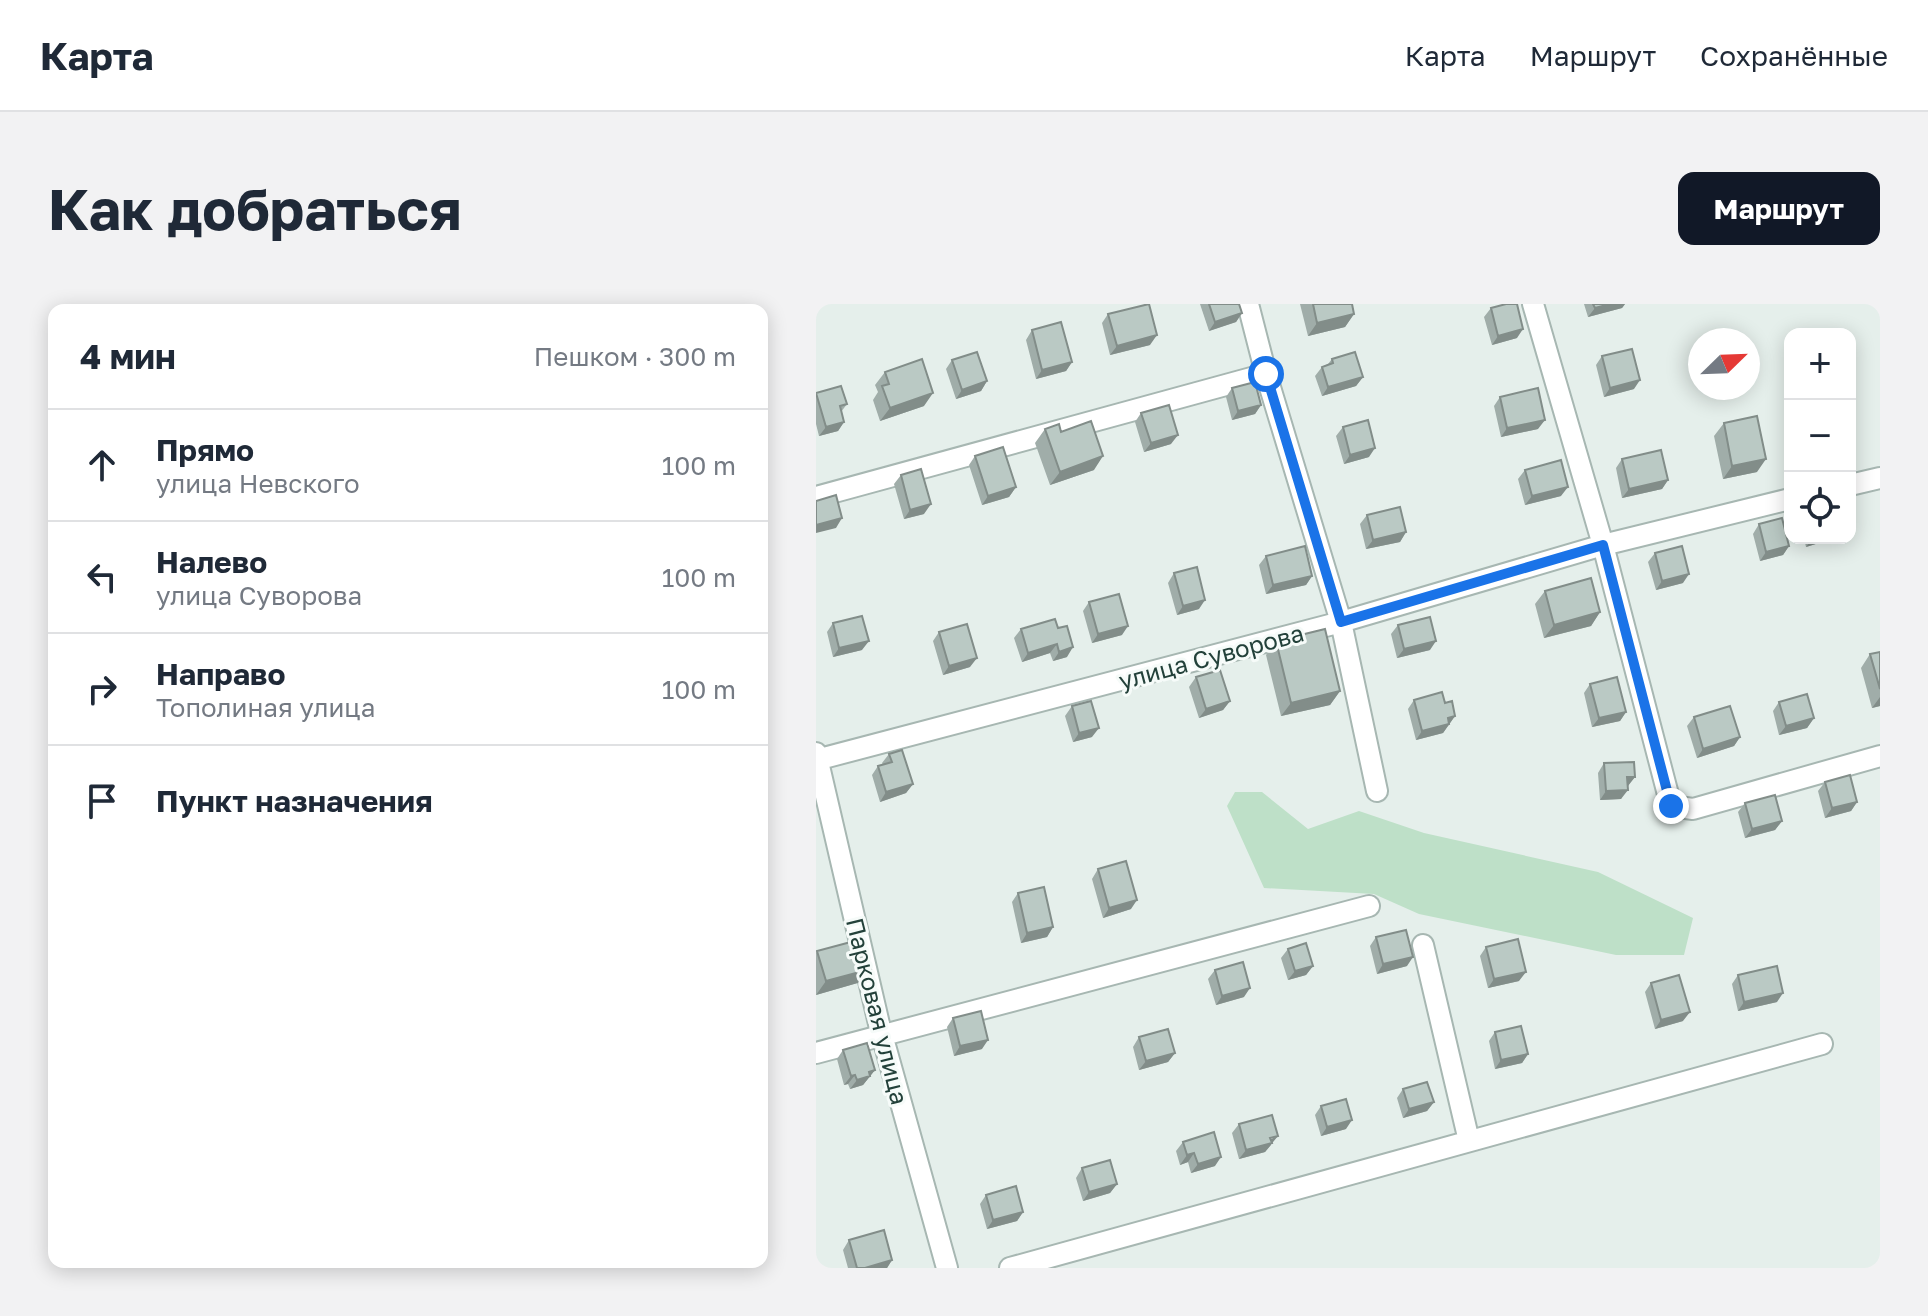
<!DOCTYPE html>
<html lang="ru">
<meta charset="utf-8">
<style>
:root{--surface:#fff;--page:#f2f2f3;--text:#1f2937;--muted:#747a83;--line:#e0e1e3;--accent:#111827}
body{margin:0;font-family:"Golos Text",sans-serif;background:var(--page);color:var(--text)}
.controls{position:absolute;right:24px;top:24px;display:grid;overflow:hidden;border-radius:16px;box-shadow:0 4px 20px #0003}
.controls button{width:72px;height:72px;display:grid;place-items:center;padding:0;border:0;border-bottom:2px solid var(--line);background:var(--surface);color:var(--text);font:40px sans-serif}
.compass{position:absolute;left:872px;top:24px;width:72px;height:72px;border-radius:50%;background:var(--surface);box-shadow:0 4px 20px #0003;rotate:67deg}
.stop{position:absolute;width:24px;height:24px;margin:-18px;border:6px solid #1a73e8;border-radius:50%;background:#fff}
.stop.end{background:#1a73e8;border-color:#fff;box-shadow:0 2px 8px #0008}
.list{margin:0;padding:0;list-style:none}
h2{display:flex;justify-content:space-between;align-items:center;height:104px;margin:0;padding:0 32px;font-size:34px}
h2 small{font-size:26px;font-weight:400;color:var(--muted)}
.list li{display:grid;grid-template-columns:52px 1fr auto;gap:24px;align-items:center;box-sizing:border-box;height:112px;padding:0 32px;border-top:2px solid var(--line)}
.list b{display:block;font-size:30px;white-space:nowrap}
.list p{margin:0;font-size:26px;white-space:nowrap;color:var(--muted)}
.list em{font-size:26px;font-style:normal;color:var(--muted)}
.icon{flex:none;width:44px;height:44px;fill:none;stroke:currentColor;stroke-width:2;stroke-linecap:round;stroke-linejoin:round}
.map{position:relative;flex:none;width:1064px;height:964px;overflow:hidden;border-radius:16px}
header{display:flex;align-items:center;gap:48px;box-sizing:border-box;height:112px;padding:0 40px;background:var(--surface);border-bottom:2px solid var(--line)}
header strong{font-size:38px}
nav{display:flex;gap:44px;margin-inline-start:auto;font-size:28px}
.intro{display:flex;align-items:center;justify-content:space-between;box-sizing:border-box;height:192px;padding:0 48px}
h1{margin:0;font-size:56px}
.button{padding:20px 36px;border-radius:16px;background:var(--accent);color:#fff;font-size:28px;font-weight:700}
main{display:flex;gap:48px;padding:0 48px}
aside{flex:1;background:var(--surface);border-radius:16px;box-shadow:0 4px 20px #0003}
.map>svg:first-child{display:block}
.green{fill:#bee0c8}
.lines{fill:none;stroke-linecap:round;stroke-linejoin:round}
.minor-casing{stroke:#a7b7b2;stroke-width:24}
.minor{stroke:#fff;stroke-width:20}
.wall{fill:#a0ada9}
.shaded-wall{fill:#828d89}
.building{fill:#bac9c4;stroke:#828d89;stroke-width:2}
.route{stroke:#1a73e8;stroke-width:10}
.labels{text-anchor:middle;dominant-baseline:central;stroke-width:6;stroke-linejoin:round;paint-order:stroke}
.street-label{font-size:24px;fill:#23413a;stroke:#f6fbf9}
</style>
<header>
<strong>Карта</strong>
<nav><a>Карта</a><a>Маршрут</a><a>Сохранённые</a></nav>
</header>
<div class="intro"><h1>Как добраться</h1><a class="button">Маршрут</a></div>
<main>
<aside>
<h2>4 мин<small>Пешком · 300 m</small></h2>
<ul class="list">
<li><svg class="icon" aria-label="ahead" viewBox="0 0 24 24"><path d="M12 20V5M6 11l6-6 6 6"/></svg><div><b>Прямо</b><p>улица Невского</p></div><em>100 m</em></li>
<li><svg class="icon" aria-label="left" viewBox="0 0 24 24"><path d="M17 20v-9H6M10 6l-5 5 5 5"/></svg><div><b>Налево</b><p>улица Суворова</p></div><em>100 m</em></li>
<li><svg class="icon" aria-label="right" viewBox="0 0 24 24"><path d="M7 20v-9h11M14 6l5 5-5 5"/></svg><div><b>Направо</b><p>Тополиная улица</p></div><em>100 m</em></li>
<li><svg class="icon" aria-label="arrive" viewBox="0 0 24 24"><path d="M6 21V4h12l-3 4 3 4H6"/></svg><div><b>Пункт назначения</b></div></li>
</ul>
</aside>
<div class="map">
<svg width="1064" height="964" viewBox="0 0 1064 964">
<rect width="100%" height="100%" fill="#e5efeb"/>
<path class="green" d="M419 488H446L492 525 543 507 608 529 782 568 877 614 868 651H800L603 610 558 590 448 584 411 502Z"/>
<g class="lines">
<defs>
<path id="minor" d="M432 0 450 70 525 318 561 487
M717 0 787 241 855 502 877 505 1064 452
M1034 181 1064 174
M0 193 450 70
M0 449 63 720 131 964
M0 456 525 318 787 241 974 195
M607 641 653 837
M0 749 553 602
M194 964 1006 740"/>
</defs>
<use href="#minor" class="minor-casing"/>
<use href="#minor" class="minor"/>
</g>
<path class="wall" d="M384 0H423L426 9 420 18 393 27Z
M484 0H536L538 10 529 23 492 32Z
M768 0H809L806 4 772 13Z
M675 4 701 34 676 41 668 13Z
M292 10 334 41 294 51 286 19Z
M216 26 256 58 250 67 220 75 210 36Z
M786 52 818 85 788 93 780 61Z
M516 55 547 73 540 82 506 92 499 72 506 63 512 60Z
M136 56 171 77 165 87 140 95 130 65Z
M69 68 108 102 64 117 57 96 62 88 59 81Z
M416 84 445 101 439 110 416 116 410 93Z
M0 89 31 100 25 108 28 118 22 127 3 132 0 120Z
M684 93 722 125 685 133 678 102Z
M325 109 355 140 328 148 319 118Z
M908 119 941 168 907 175 898 132Z
M527 123 553 153 528 160 520 132Z
M229 125 245 128 278 166 234 181 219 139Z
M159 152 200 183 193 193 166 201 153 161Z
M806 155 852 176 846 185 806 194 800 164Z
M709 166 745 192 709 201 702 175Z
M85 171 108 210 88 215 78 180Z
M551 211 590 228 584 238 550 245 544 220Z
M943 220 973 242 967 251 944 257 937 230Z
M988 234H1019L990 243Z
M839 249 867 279 840 286 832 258Z
M450 252 496 272 490 281 450 290 443 261Z
M358 269 383 305 361 311 352 279Z
M729 287 784 308 775 322 728 334 719 300Z
M273 298 306 331 276 339 267 307Z
M239 315 251 353 237 357 234 349 206 358 198 334 205 325Z
M17 319 46 346 17 353 11 328Z
M582 321 614 346 581 354 575 330Z
M123 328 154 363 127 371 117 337Z
M460 337 524 387 514 401 465 412 450 351Z
M1064 348V402L1056 404 1045 364 1054 350Z
M380 373 414 397 407 406 383 414 373 383Z
M774 380 810 408 804 417 776 423 768 389Z
M598 396 629 399 639 412 627 429 600 436 592 405Z
M963 398 998 414 991 424 963 431 957 407Z
M256 402 276 433 257 438 249 412Z
M878 413 924 433 918 442 881 454 871 422Z
M73 450 97 480 90 489 64 498 56 471 62 462 67 461 66 459Z
M788 459 819 473 811 482 805 495 784 496 782 469Z
M1009 478 1041 498 1035 507 1009 514 1002 487Z
M929 499 966 517 959 526 929 534 922 508Z
M282 565 315 605 287 614 276 575Z
M202 589 237 623 231 633 205 639 196 598Z
M560 633 591 662 561 670 554 642Z
M670 643 703 677 672 684 664 652Z
M472 645 497 662 490 671 472 676 465 654Z
M1 647 45 678 0 691V649Z
M399 666 428 693 400 701 392 675Z
M922 671 961 698 922 707 916 680Z
M835 679 867 717 839 725 829 688Z
M137 714 166 745 138 752 131 723Z
M679 728 712 750 706 759 679 765 673 737Z
M323 733 359 749 352 758 323 766 317 743Z
M27 746 59 766 47 781 34 785 32 780 28 781 21 755Z
M587 785 618 798 611 807 587 814 581 794Z
M505 802 530 825 505 832 499 811Z
M423 820 455 841 449 848 423 855 416 829Z
M367 838 399 862 375 869 372 858 364 861 360 847Z
M266 864 301 880 294 889 267 897 260 874Z
M170 891 207 908 201 917 171 925 164 900Z
M33 936 76 956 71 964H32L27 946Z"/>
<path class="shaded-wall" d="M794 0H809L806 4 772 13 779 4Z
M426 9 420 18 393 27 399 18Z
M538 10 529 23 492 32 501 19Z
M707 25 701 34 676 41 682 32Z
M341 31 334 41 294 51 301 42Z
M256 58 250 67 220 75 226 66Z
M547 73 540 82 506 92 512 83Z
M824 76 818 85 788 93 794 84Z
M171 77 165 87 140 95 146 86Z
M117 89 108 102 64 117 74 104Z
M445 101 439 110 416 116 422 107Z
M729 116 722 125 685 133 691 124Z
M28 118 22 127 3 132 10 123Z
M362 131 355 140 328 148 335 139Z
M559 144 553 153 528 160 534 151Z
M287 152 278 166 234 181 244 168Z
M950 155 941 168 907 175 916 162Z
M852 176 846 185 806 194 813 185Z
M200 183 193 193 166 201 172 192Z
M752 183 745 192 709 201 716 192Z
M115 200 108 210 88 215 94 206Z
M26 214 20 224 0 229V221Z
M590 228 584 238 550 245 557 236Z
M997 234H1019L990 243Z
M973 242 967 251 944 257 950 248Z
M873 270 867 279 840 286 846 277Z
M496 272 490 281 450 290 457 281Z
M389 296 383 305 361 311 367 302Z
M784 308 775 322 728 334 738 321Z
M312 322 306 331 276 339 282 330Z
M53 337 46 346 17 353 23 344Z
M620 337 614 346 581 354 588 345Z
M241 340 234 349 206 358 212 349Z
M257 343 251 353 237 357 243 348Z
M161 354 154 363 127 371 133 362Z
M524 387 514 401 465 412 475 399Z
M1064 393V402L1056 404Z
M414 397 407 406 383 414 390 405Z
M810 408 804 417 776 423 783 414Z
M639 412 627 429 600 436 606 427 632 414Z
M998 414 991 424 963 431 970 422Z
M283 424 276 433 257 438 263 429Z
M924 433 918 442 881 454 887 445Z
M811 473H819L812 482H804Z
M97 480 90 489 64 498 70 488Z
M812 486 805 495 784 496 790 487Z
M1041 498 1035 507 1009 514 1016 504Z
M966 517 959 526 929 534 936 525Z
M321 596 315 605 287 614 293 604Z
M237 623 231 633 205 639 211 629Z
M597 653 591 662 561 670 567 660Z
M497 662 490 671 472 676 479 667Z
M55 665 45 678 0 691 10 677Z
M710 668 703 677 672 684 678 675Z
M434 684 428 693 400 701 406 692Z
M967 689 961 698 922 707 928 698Z
M874 708 867 717 839 725 845 716Z
M172 736 166 745 138 752 144 742Z
M359 749 352 758 323 766 330 757Z
M712 750 706 759 679 765 685 756Z
M59 766 47 781 34 785 41 776 53 768Z
M39 771 32 780 28 781 35 772Z
M618 798 611 807 587 814 593 805Z
M536 816 530 825 505 832 511 823Z
M462 832 449 848 423 855 430 846Z
M378 849 372 858 364 861 371 851Z
M405 853 399 862 375 869 382 860Z
M301 880 294 889 267 897 273 888Z
M207 908 201 917 171 925 177 916Z
M76 956 71 964H49Z"/>
<path class="building" d="M333 0 341 31 301 42 292 10Z
M393 0H423L426 9 399 18Z
M497 0H536L538 10 501 19Z
M690 0H701L707 25 682 32 675 4Z
M777 0H794L779 4Z
M245 18 256 58 226 66 216 26Z
M816 45 824 76 794 84 786 52Z
M161 48 171 77 146 86 136 56Z
M539 48 547 73 512 83 506 63 517 59 516 55Z
M106 55 117 89 74 104 66 82 73 80 69 68Z
M439 78 445 101 422 107 416 84Z
M25 82 31 100 24 102 28 118 10 123 0 89Z
M722 84 729 116 691 124 684 93Z
M353 101 362 131 335 139 325 109Z
M941 112 950 155 916 162 908 119Z
M552 116 559 144 534 151 527 123Z
M275 117 287 152 244 168 229 125 243 120 245 128Z
M187 143 200 183 172 192 159 152Z
M845 146 852 176 813 185 806 155Z
M745 156 752 183 716 192 709 166Z
M105 165 115 200 94 206 85 171Z
M20 191 26 214 0 221V197Z
M584 203 590 228 557 236 551 211Z
M966 214 973 242 950 248 943 220Z
M489 242 496 272 457 281 450 252Z
M866 242 873 270 846 277 839 249Z
M381 263 389 296 367 302 358 269Z
M775 274 784 308 738 321 729 287Z
M303 290 312 322 282 330 273 298Z
M46 312 53 337 23 344 17 319Z
M614 313 620 337 588 345 582 321Z
M239 315 242 324 251 322 257 343 243 348 241 340 212 349 205 325Z
M151 320 161 354 133 362 123 328Z
M509 325 524 387 475 399 460 337Z
M1064 348V385L1054 350Z
M404 366 414 397 390 405 380 373Z
M801 373 810 408 783 414 774 380Z
M626 388 629 399 636 397 639 412 632 414 633 420 606 427 598 396Z
M991 390 998 414 970 422 963 398Z
M275 397 283 424 263 429 256 402Z
M914 402 924 433 887 445 878 413Z
M86 446 97 480 70 488 62 462 76 458 73 450Z
M818 458 819 473H811L812 486 790 487 788 459Z
M1034 471 1041 498 1016 504 1009 478Z
M959 491 966 517 936 525 929 499Z
M310 557 321 596 293 604 282 565Z
M228 583 237 623 211 629 202 589Z
M590 626 597 653 567 660 560 633Z
M46 635 55 665 10 677 1 647Z
M702 635 710 668 678 675 670 643Z
M490 639 497 662 479 667 472 645Z
M427 658 434 684 406 692 399 666Z
M961 662 967 689 928 698 922 671Z
M863 671 874 708 845 716 835 679Z
M165 707 172 736 144 742 137 714Z
M705 722 712 750 685 756 679 728Z
M352 725 359 749 330 757 323 733Z
M51 739 59 766 53 768 54 772 41 776 39 771 35 772 27 746Z
M611 778 618 798 593 805 587 785Z
M530 795 536 816 511 823 505 802Z
M456 811 462 832 454 834 456 839 430 846 423 820Z
M398 828 405 853 382 860 378 849 371 851 367 838Z
M294 856 301 880 273 888 266 864Z
M200 882 207 908 177 916 170 891Z
M68 926 76 956 49 964H41L33 936Z"/>
<g class="lines">
<path class="route" d="M450 70 525 318 787 241 855 502"/>
</g>
<g class="labels">
<g class="street-label">
<text transform="translate(395 352) rotate(-15)">улица Суворова</text>
<text transform="translate(62 707) rotate(76)">Парковая улица</text>
</g>
</g>
</svg>
<div class="controls">
<button>+</button>
<button>−</button>
<button><svg class="icon" aria-label="locate" viewBox="0 0 24 24"><circle cx="12" cy="12" r="6"/><path d="M12 2v4M12 18v4M2 12h4M18 12h4"/></svg></button>
</div>
<svg class="compass" viewBox="-18 -18 36 36"><path d="M0-13l5 13h-10z" fill="#e53935"/><path d="M0 13l5-13h-10z" fill="#747a83"/></svg>
<div class="stop" style="left:450px;top:70px"></div>
<div class="stop end" style="left:855px;top:502px"></div>
</div>
</main>
